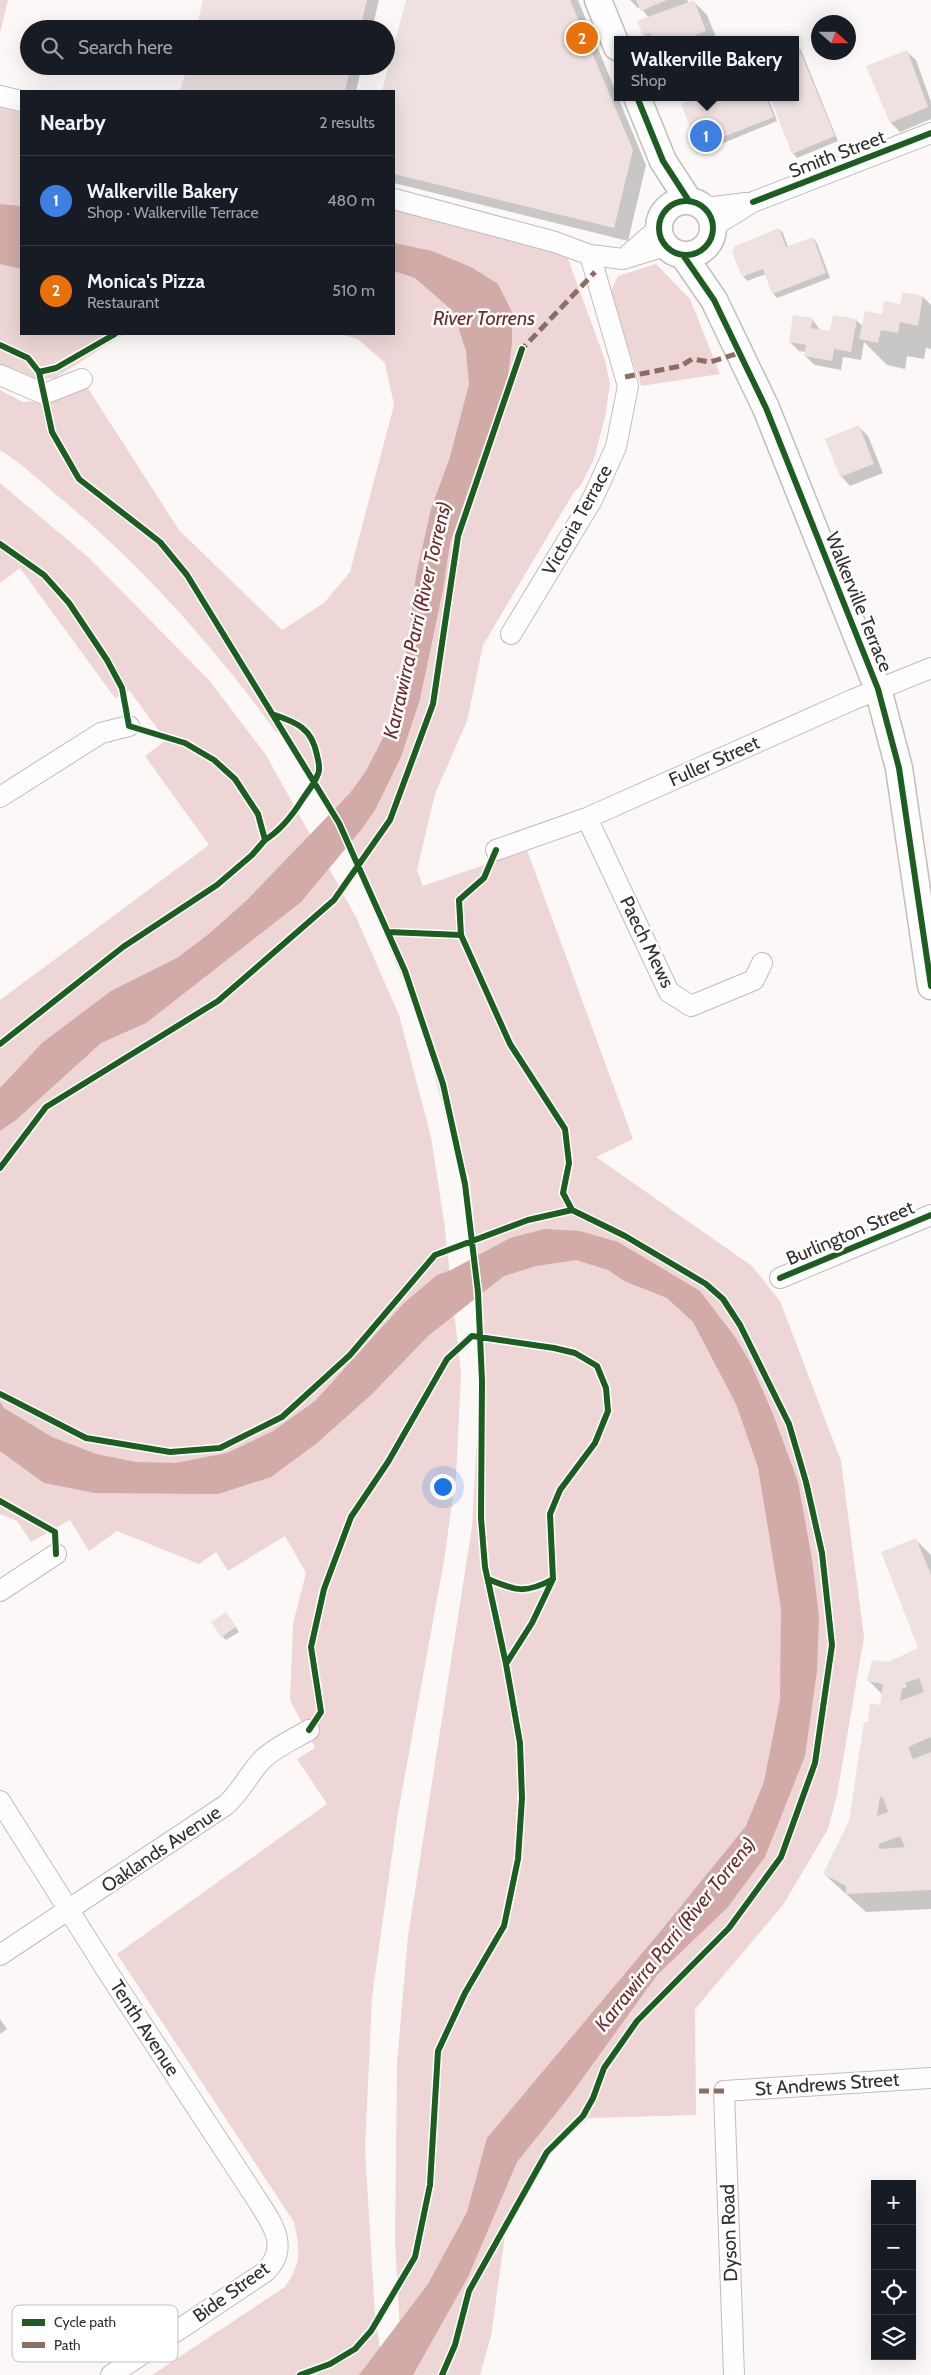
<!DOCTYPE html>
<meta charset="utf-8">
<style>
:root{--surface:#171b24;--page:#20242c;--text:#f1f3f6;--muted:#9ea1a6;--line:#363941;--accent:#8c9099}
body{margin:0;font-family:Cabin,sans-serif;background:var(--page);color:var(--text)}
.controls{position:absolute;right:15px;bottom:15px;display:grid;overflow:hidden;border-radius:0px;box-shadow:0 5px 20px #0002}
.controls button{width:45px;height:45px;display:grid;place-items:center;padding:0;border:0;border-bottom:1px solid var(--line);background:var(--surface);color:var(--text);font:25px sans-serif}
.compass{position:absolute;left:811px;top:15px;width:45px;height:45px;border-radius:50%;background:var(--surface);box-shadow:0 5px 20px #0002;rotate:111deg}
.you{position:absolute;left:442px;top:1486px;width:18px;height:18px;margin:-12px;border:4px solid #fff;border-radius:50%;background:#1a73e8;box-shadow:0 0 0 8px #1a73e833}
.badge{display:grid;place-items:center;width:32px;height:32px;border-radius:50%;background:var(--accent);color:#fff;font-size:16px;font-weight:700}
.pin{position:absolute;translate:-50% -50%;border:2px solid #fff;box-shadow:0 1px 5px #0006}
.popup{position:absolute;left:614px;top:36px;width:185px;height:65px;box-sizing:border-box;display:grid;place-content:center;border-radius:0px;background:var(--surface);filter:drop-shadow(0 1px 4px #0005);font-size:16px;white-space:nowrap;color:var(--muted)}
.popup b{font-size:19px;color:var(--text)}
.popup::after{content:'';position:absolute;left:50%;top:100%;margin-left:-10px;border:10px solid transparent;border-top-color:var(--surface)}
.list{margin:0;padding:0;list-style:none}
h2{display:flex;justify-content:space-between;align-items:center;height:65px;margin:0;padding:0 20px;font-size:21px}
h2 small{font-size:16px;font-weight:400;color:var(--muted)}
.list li{display:grid;grid-template-columns:32px 1fr auto;gap:15px;align-items:center;box-sizing:border-box;height:90px;padding:0 20px;border-top:1px solid var(--line)}
.list b{display:block;font-size:19px;white-space:nowrap}
.list p{margin:0;font-size:16px;white-space:nowrap;color:var(--muted)}
.list em{font-size:16px;font-style:normal;color:var(--muted)}
.icon{flex:none;width:28px;height:28px;fill:none;stroke:currentColor;stroke-width:2;stroke-linecap:round;stroke-linejoin:round}
.map{position:relative;flex:none;width:931px;height:2375px;overflow:hidden}
.search{position:absolute;background:var(--surface);box-shadow:0 5px 20px #0002;left:20px;top:20px;width:375px;height:55px;display:flex;align-items:center;gap:12px;box-sizing:border-box;padding:0 18px;border-radius:28px;color:var(--muted);font-size:19px}
.panel{position:absolute;background:var(--surface);box-shadow:0 5px 20px #0002;left:20px;top:90px;width:375px;height:245px;border-radius:0px}
.map>svg:first-child{display:block}
.green{fill:#edd6d5}
.water{fill:#d2aaa8}
.shadow{fill:#0003}
.building{fill:#eee1e0;fill-rule:evenodd}
.lines{fill:none;stroke-linecap:round;stroke-linejoin:round}
.minor-casing{stroke:#c0bdbc;stroke-width:22}
.tertiary-casing{stroke:#c0bdbc;stroke-width:29}
.minor{stroke:#fffefe;stroke-width:20}
.tertiary{stroke:#fffefe;stroke-width:26}
.quiet{stroke:#8d6e63;stroke-width:5;stroke-dasharray:10 5;stroke-linecap:butt}
.cycleway-casing{stroke:#fff;stroke-width:9}
.cycleway{stroke:#1b5e20;stroke-width:6}
.labels{text-anchor:middle;dominant-baseline:central;stroke-width:5;stroke-linejoin:round;paint-order:stroke}
.street-label{font-size:19px;fill:#332f2f;stroke:#fff}
.water-label{font-size:20px;font-style:italic;fill:#6f2a29;stroke:#fff}
.key{fill:#fff;stroke:#c2c1c1;stroke-width:1}
.key-label{font-size:14px;fill:#332f2f}
</style>
<div class="map">
<svg width="931" height="2375" viewBox="0 0 931 2375">
<rect width="100%" height="100%" fill="#fcf8f8"/>
<path class="green" d="M0 0H8L0 33Z
M0 107 21 113V334H124L55 378 33 380 0 365Z
M394 208 487 231 567 256 605 360 610 384 605 417 594 459 581 485 574 492 483 645 467 721 435 794 417 870 423 886 527 850 633 1139 596 1157 752 1266 780 1301 841 1461 864 1637 837 1795 828 1829 783 1905 695 2009 696 2115 589 2118 551 2153 506 2228 491 2336 480 2375H405L400 2329 395 2243 397 2063 408 1936 472 1527 480 1385 486 1384 482 1297 469 1175 461 1176 420 1019 370 903 379 901 336 811 285 727 277 733C213 646 143 566 59 497 40 481 21 463 0 450V390L23 402 54 400 82 379 179 530 282 630 324 603 350 572 394 405 385 363 358 339 340 334H394Z
M656 264 690 299 720 374 641 386 610 293 618 276Z
M0 483 88 557 209 680 266 755 356 917 399 1015 431 1137 444 1221 461 1374 456 1475 444 1561 397 1819 372 1997 365 2149 375 2315 384 2375H152L285 2287C302 2262 300 2250 294 2222L117 1954 327 1804 297 1759 315 1748 290 1700 293 1624 306 1573 285 1536 228 1571 216 1552 199 1564 117 1531 89 1551 70 1520 31 1542 17 1521 0 1514V1000L209 845 145 756 166 740 129 690 115 698 20 568 0 583Z"/>
<path class="water" d="M0 204 21 206V269L0 264Z
M394 243 432 251 471 267 498 284 512 312V343L508 376 450 543 443 590 420 699 401 757 375 810 361 830 301 902 146 1023 101 1043 16 1120 0 1131V1088L42 1043 111 991 177 958 210 933 247 900 350 793 366 771 387 730 404 673 416 576 431 509 450 457 469 384 466 351 453 311 415 278 394 271Z
M545 1229 580 1231 618 1242 700 1291 735 1337 751 1364 773 1414 798 1482 812 1559 819 1617 817 1671 805 1756 765 1857 727 1908 657 1975 569 2097 517 2162 468 2277 413 2375H359L428 2284 467 2212 487 2138 664 1927 746 1826 764 1782 780 1700 781 1608 758 1467 736 1404 693 1322 667 1298 624 1281 608 1270 576 1260 536 1266 504 1276 428 1336 372 1394 317 1443 271 1477 218 1494 95 1493 44 1483 0 1451V1402L4 1408 52 1437 96 1454 136 1462 175 1463 227 1453 273 1431 315 1401 404 1303 437 1275 451 1270 510 1238Z"/>
<path class="shadow" d="M204 0H379L372 29H197Z
M408 0H578L646 165 628 241 394 183V91H383Z
M630 0H687L689 3 693 1 707 15 717 40H649L644 35 649 18 640 7 638 8Z
M797 46 801 50 838 141 797 158 793 153 795 47Z
M906 51 916 60 931 102V119L900 132 891 123Z
M188 66H362L356 91H182Z
M686 97H768L777 121 704 151 699 147 682 104 690 101Z
M779 229 783 233 788 247 813 238 817 243 830 278 777 298 773 293 766 274 747 281 743 276Z
M904 294 923 297 931 305V349L926 348 924 359 907 356 905 369 887 365 864 342 861 360 843 357 841 370 815 365 805 356 806 352 799 351 790 342 812 319 821 331 831 333 856 320 863 326 901 306Z
M859 427 868 436 883 473 850 486 841 476Z
M916 1540 931 1555V1909L866 1912 824 1874 850 1822 869 1724 881 1706 883 1695 869 1681 888 1664 920 1649Z
M230 1618 239 1632 226 1640 222 1636Z
M0 2019 7 2029 0 2034Z"/>
<path class="building" d="M203 0H367L360 29H196Z
M406 0H570L633 150 614 228 394 174V91H382Z
M636 0H667L641 11Z
M694 0 706 31 684 40H653L650 33 643 36 637 21Z
M797 44 835 136 792 154 770 97H795V45Z
M907 50 928 107 890 123 866 66Z
M187 66H351L345 91H180Z
M697 97H766L774 117 698 147 681 104Z
M779 228 786 247 813 237 826 273 772 294 763 269 742 277 732 252 735 246Z
M903 292 923 296 918 326 900 322 898 333 881 330 878 343 859 339 865 311 882 314 884 301 900 304Z
M793 315 813 318 811 328 830 331 833 315 857 319 851 352 834 349 832 361 804 356 806 345 789 342Z
M859 425 874 464 840 477 825 439Z
M916 1538 931 1575V1737L908 1747 913 1759 931 1752V1890L846 1894V1886L823 1874 849 1821 864 1722H868L870 1703 880 1705 883 1684 867 1681 872 1660 888 1662 918 1648 881 1552ZM919 1678 924 1692 900 1701 902 1689 907 1687 905 1683ZM880 1797H883L888 1812 877 1816ZM900 1836 905 1847 879 1849V1844Z
M226 1612 236 1627 221 1637 211 1622Z"/>
<g class="lines">
<defs>
<path id="minor" d="M0 96 21 101
M394 199 555 242 590 255 623 259 665 246
M706 208 746 203
M714 226 753 202 931 133
M630 253 659 228
M0 375 44 394 82 379
M511 634 592 500 616 447 628 386 590 255
M0 797 101 733 129 726
M587 818 669 992 691 1006 754 980 762 963
M496 850 587 818 852 700 931 668
M780 1278 931 1215
M0 1591 56 1554
M0 1801 111 1977 252 2192C268 2218 293 2245 265 2272L111 2375
M0 1955 226 1805C241 1792 249 1773 263 1759 276 1747 294 1739 309 1730
M734 2375 724 2091 931 2078"/>
<path id="tertiary" d="M598 0 617 47
M637 97 663 161 689 201
M659 228a27 27 0 1 1 54 0a27 27 0 1 1-54 0Z
M683 255 714 300 766 408 878 689 899 768 931 986"/>
</defs>
<use href="#minor" class="minor-casing"/>
<use href="#tertiary" class="tertiary-casing"/>
<use href="#minor" class="minor"/>
<use href="#tertiary" class="tertiary"/>
<path class="quiet" d="M521 353 522 349 595 272
M625 377 681 366 692 359 710 362 739 353
M699 2091H724"/>
<defs>
<path id="cycleway" d="M637 97 663 161 689 201
M659 228a27 27 0 1 1 54 0a27 27 0 1 1-54 0Z
M753 202 931 133
M683 255 714 300 766 408 878 689 899 768 931 986
M0 345 28 358 39 372 52 432 79 479 160 542 187 575 339 823 405 971 443 1084 465 1184 478 1292 482 1381 481 1518 485 1567 506 1664
M39 372 56 368 115 334
M0 544 44 575 69 603 107 660 122 688 129 726 185 743 214 760 235 779 258 814 265 840 252 855 217 885 123 947 0 1044
M265 840C281 830 292 816 302 800 307 792 315 783 318 774 321 768 318 761 317 755 312 728 296 722 272 714
M388 932 461 935 459 900 484 878 496 850
M461 935 510 1044 565 1129 569 1163 563 1193 572 1210
M0 1168 46 1107 218 1001 334 900 390 820 433 704 458 536 522 349
M780 1278 931 1215
M0 1394 86 1438 170 1452 220 1448 282 1417 350 1355 435 1255 528 1220 572 1210
M0 1501 55 1532 56 1554
M488 1579C516 1591 526 1594 553 1579
M300 2375 330 2364 355 2349 371 2331 415 2257 430 2185 438 2051 465 1993 504 1926 518 1859 522 1798 520 1743 506 1664 532 1623 553 1579 550 1514 560 1490 595 1443 608 1411 606 1388 597 1366 575 1353 554 1348 472 1336 447 1359 388 1462 351 1517 324 1589 311 1647 321 1712 309 1730
M442 2375 455 2345 469 2291 547 2152 583 2116 593 2098 604 2068 637 2021 729 1928 781 1857 815 1763 832 1645 822 1553 806 1482 789 1424 740 1325 723 1299 706 1284 625 1236 572 1210"/>
</defs>
<use href="#cycleway" class="cycleway-casing"/>
<use href="#cycleway" class="cycleway"/>
</g>
<g class="labels">
<g class="street-label">
<text transform="translate(837 154) rotate(-21)">Smith Street</text>
<text transform="translate(577 520) rotate(-61)">Victoria Terrace</text>
<text transform="translate(859 602) rotate(68)">Walkerville Terrace</text>
<text transform="translate(714 761) rotate(-24)">Fuller Street</text>
<text transform="translate(647 942) rotate(64)">Paech Mews</text>
<text transform="translate(850 1233) rotate(-23)">Burlington Street</text>
<text transform="translate(161 1849) rotate(-34)">Oaklands Avenue</text>
<text transform="translate(145 2028) rotate(57)">Tenth Avenue</text>
<text transform="translate(827 2084) rotate(-4)">St Andrews Street</text>
<text transform="translate(729 2233) rotate(-92)">Dyson Road</text>
<text transform="translate(231 2292) rotate(-36)">Bide Street</text>
</g>
<g class="water-label">
<text x="484" y="318">River Torrens</text>
<text transform="translate(417 620) rotate(-77)">Karrawirra Parri (River Torrens)</text>
<text transform="translate(675 1934) rotate(-51)">Karrawirra Parri (River Torrens)</text>
</g>
</g>
<rect x="12" y="2305" width="166" height="57" rx="8" class="key"/>
<rect x="22" y="2319" width="23" height="7" fill="#1b5e20"/>
<rect x="22" y="2342" width="23" height="6" fill="#8d6e63"/>
<g class="key-label">
<text x="54" y="2327">Cycle path</text>
<text x="54" y="2350">Path</text>
</g>
</svg>
<div class="controls">
<button>+</button>
<button>−</button>
<button><svg class="icon" aria-label="locate" viewBox="0 0 24 24"><circle cx="12" cy="12" r="6"/><path d="M12 2v4M12 18v4M2 12h4M18 12h4"/></svg></button>
<button><svg class="icon" aria-label="layers" viewBox="0 0 24 24"><path d="M12 4l9 5-9 5-9-5zM3 14l9 5 9-5"/></svg></button>
</div>
<svg class="compass" viewBox="-18 -18 36 36"><path d="M0-13l5 13h-10z" fill="#e53935"/><path d="M0 13l5-13h-10z" fill="#9ea1a6"/></svg>
<div class="you"></div>
<div class="pin badge" style="left:706px;top:136px;background:#3f7fe0">1</div>
<div class="popup"><b>Walkerville Bakery</b>Shop</div>
<div class="pin badge" style="left:582px;top:38px;background:#e8710a">2</div>
<div class="search"><svg class="icon" aria-label="search" viewBox="0 0 24 24"><circle cx="10" cy="10" r="6"/><path d="M15 15l6 6"/></svg>Search here</div>
<section class="panel">
<h2>Nearby<small>2 results</small></h2>
<ul class="list">
<li><span class="badge" style="background:#3f7fe0">1</span><div><b>Walkerville Bakery</b><p>Shop · Walkerville Terrace</p></div><em>480 m</em></li>
<li><span class="badge" style="background:#e8710a">2</span><div><b>Monica's Pizza</b><p>Restaurant</p></div><em>510 m</em></li>
</ul>
</section>
</div>
